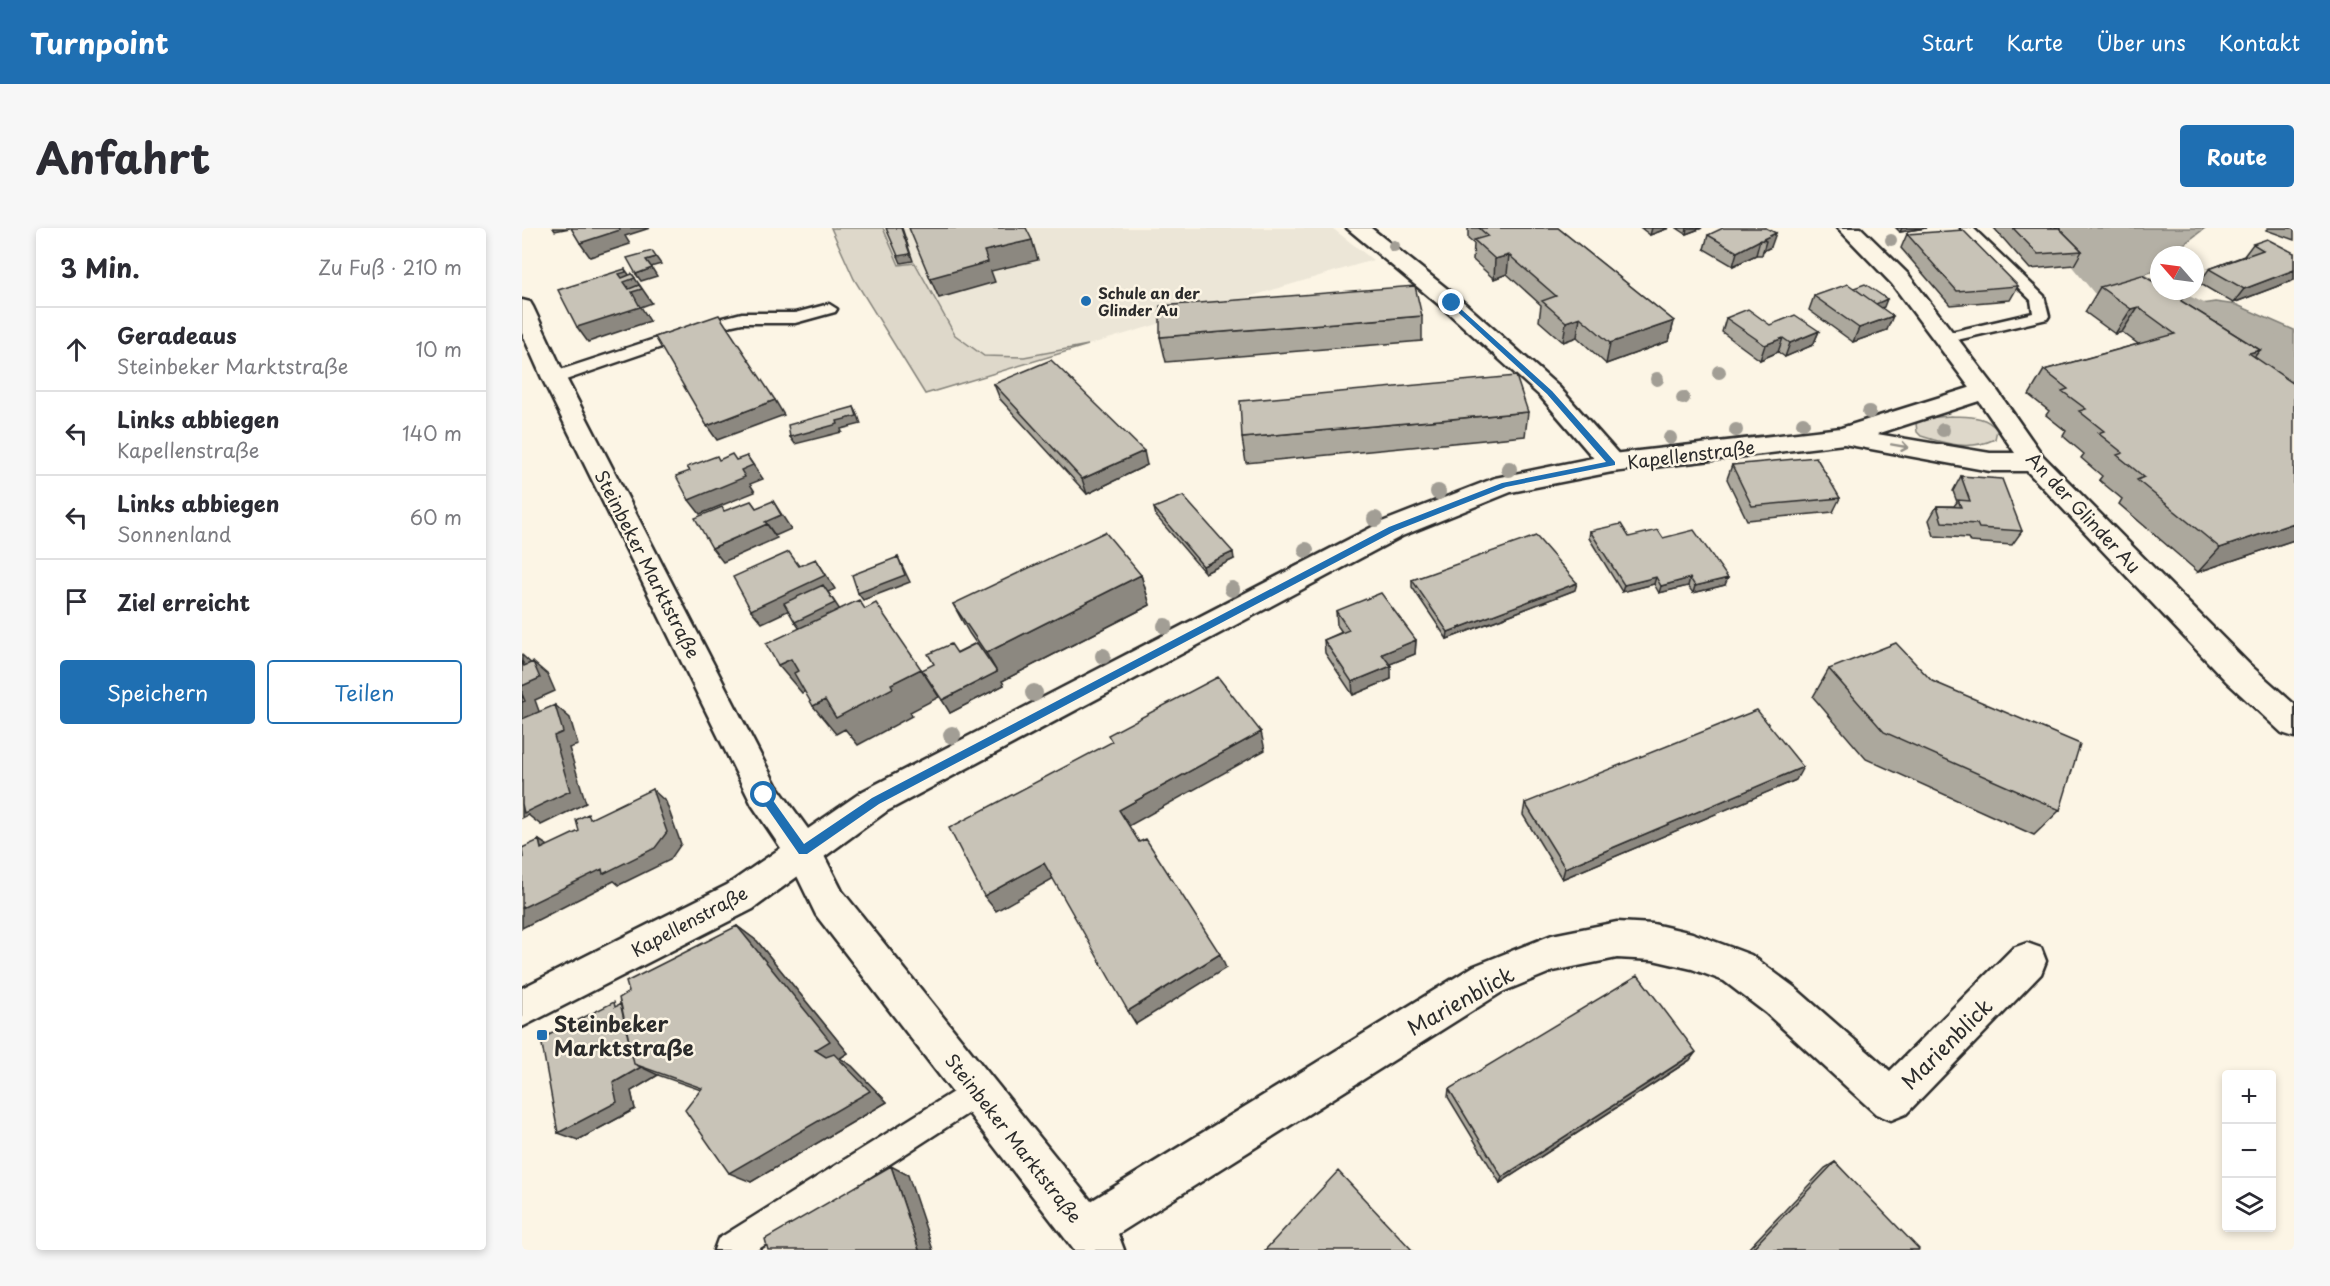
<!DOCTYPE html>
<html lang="de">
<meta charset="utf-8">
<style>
:root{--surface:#fff;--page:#f7f7f7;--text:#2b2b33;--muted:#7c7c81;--line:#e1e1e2;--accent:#1f6fb2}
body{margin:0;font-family:"Playpen Sans",sans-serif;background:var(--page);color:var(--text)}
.controls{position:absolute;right:18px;bottom:18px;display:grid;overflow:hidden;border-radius:6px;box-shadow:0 3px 9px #0003}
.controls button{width:54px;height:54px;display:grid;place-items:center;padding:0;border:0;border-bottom:2px solid var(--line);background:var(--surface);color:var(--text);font:30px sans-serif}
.compass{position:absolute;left:1628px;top:18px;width:54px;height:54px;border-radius:50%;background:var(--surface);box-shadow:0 3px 9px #0003;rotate:298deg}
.stop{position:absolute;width:18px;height:18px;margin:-14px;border:4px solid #1f6fb2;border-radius:50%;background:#fff}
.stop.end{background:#1f6fb2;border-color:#fff;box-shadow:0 2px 6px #0008}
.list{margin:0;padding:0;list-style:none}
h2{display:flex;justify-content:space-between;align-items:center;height:78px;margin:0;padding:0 24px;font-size:26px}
h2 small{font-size:20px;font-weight:400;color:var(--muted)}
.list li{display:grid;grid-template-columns:39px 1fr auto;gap:18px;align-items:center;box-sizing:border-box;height:84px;padding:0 24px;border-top:2px solid var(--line)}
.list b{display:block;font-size:22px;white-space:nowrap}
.list p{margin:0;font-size:20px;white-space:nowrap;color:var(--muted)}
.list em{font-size:20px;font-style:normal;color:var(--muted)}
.actions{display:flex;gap:12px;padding:18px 24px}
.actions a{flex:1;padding:14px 0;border:2px solid var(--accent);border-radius:6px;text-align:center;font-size:21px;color:var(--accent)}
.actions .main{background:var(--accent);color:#fff}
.icon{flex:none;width:33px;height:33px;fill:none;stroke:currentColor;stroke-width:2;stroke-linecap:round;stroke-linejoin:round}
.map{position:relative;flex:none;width:1772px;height:1022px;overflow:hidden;border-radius:6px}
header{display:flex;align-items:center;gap:36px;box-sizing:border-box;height:84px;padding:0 30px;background:var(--accent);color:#fff}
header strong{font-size:28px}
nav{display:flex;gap:33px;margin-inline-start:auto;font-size:21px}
.intro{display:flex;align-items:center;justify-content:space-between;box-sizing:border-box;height:144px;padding:0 36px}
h1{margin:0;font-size:42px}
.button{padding:15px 27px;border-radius:6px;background:var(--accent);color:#fff;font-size:21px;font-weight:700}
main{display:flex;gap:36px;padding:0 36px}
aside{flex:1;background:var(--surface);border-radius:6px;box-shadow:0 3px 9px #0003}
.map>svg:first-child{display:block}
.built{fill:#ece6d7}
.green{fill:#ded8ca;stroke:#84827a;stroke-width:1.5}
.water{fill:#b4b0a5;stroke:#7d7b74;stroke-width:1.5}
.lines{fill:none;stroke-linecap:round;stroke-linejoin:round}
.river{fill:#b4b0a5;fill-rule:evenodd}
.service-casing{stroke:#2b2b2b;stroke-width:5}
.minor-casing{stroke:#2b2b2b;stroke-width:5}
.tertiary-casing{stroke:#2b2b2b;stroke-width:5}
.service{fill:#fcf5e5;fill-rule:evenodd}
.minor{fill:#fcf5e5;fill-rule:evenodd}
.tertiary{fill:#fcf5e5;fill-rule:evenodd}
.tree{fill:#a29e95}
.wall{fill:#aca89d;stroke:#2b2b2b;stroke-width:1.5}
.shaded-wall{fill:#8c8880;stroke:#2b2b2b;stroke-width:1.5}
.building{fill:#c8c3b7;stroke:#2b2b2b;stroke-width:1.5}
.oneway{stroke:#949088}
.route{fill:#1f6fb2}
.poi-dot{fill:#1f6fb2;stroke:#fcf5e5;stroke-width:2}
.labels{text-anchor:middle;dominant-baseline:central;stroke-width:5;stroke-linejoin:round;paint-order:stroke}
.far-poi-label{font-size:15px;font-weight:bold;fill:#2b2b2b;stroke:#fcf5e5;text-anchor:start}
.street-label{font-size:18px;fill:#2b2b2b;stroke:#fcf5e5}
.near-street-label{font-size:21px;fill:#2b2b2b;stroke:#fcf5e5}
.near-poi-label{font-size:21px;font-weight:bold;fill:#2b2b2b;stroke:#fcf5e5;text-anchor:start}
</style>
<header>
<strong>Turnpoint</strong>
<nav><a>Start</a><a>Karte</a><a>Über uns</a><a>Kontakt</a></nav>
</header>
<div class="intro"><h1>Anfahrt</h1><a class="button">Route</a></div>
<main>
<aside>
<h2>3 Min.<small>Zu Fuß · 210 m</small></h2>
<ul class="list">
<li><svg class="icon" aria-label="ahead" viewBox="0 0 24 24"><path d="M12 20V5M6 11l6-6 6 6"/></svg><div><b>Geradeaus</b><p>Steinbeker Marktstraße</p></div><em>10 m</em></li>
<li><svg class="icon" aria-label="left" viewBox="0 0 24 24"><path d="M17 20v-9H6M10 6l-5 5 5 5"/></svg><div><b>Links abbiegen</b><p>Kapellenstraße</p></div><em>140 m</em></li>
<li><svg class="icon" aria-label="left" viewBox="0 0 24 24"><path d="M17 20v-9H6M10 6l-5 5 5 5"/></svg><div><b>Links abbiegen</b><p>Sonnenland</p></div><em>60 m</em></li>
<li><svg class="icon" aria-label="arrive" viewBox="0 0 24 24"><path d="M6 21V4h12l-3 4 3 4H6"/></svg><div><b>Ziel erreicht</b></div></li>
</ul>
<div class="actions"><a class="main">Speichern</a><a>Teilen</a></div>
</aside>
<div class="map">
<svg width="1772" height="1022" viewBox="0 0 1772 1022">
<rect width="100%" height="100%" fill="#fcf5e5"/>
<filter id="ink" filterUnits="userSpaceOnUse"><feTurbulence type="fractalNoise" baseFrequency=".0167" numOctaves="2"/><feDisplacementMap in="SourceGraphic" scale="12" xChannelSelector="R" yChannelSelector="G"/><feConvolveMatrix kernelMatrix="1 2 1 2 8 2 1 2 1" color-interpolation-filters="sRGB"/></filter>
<g filter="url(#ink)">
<path class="built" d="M361 0H810L851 32 566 117 502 129 462 128 433 108 393 35 378 38Z"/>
<path class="green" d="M309 0H361L377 37 393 35 433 107 462 128 502 129 566 117 403 166 332 51Z
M1429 188C1447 189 1464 187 1475 202L1473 211C1448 223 1424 216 1399 208L1395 204 1394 195 1403 190Z"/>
<path class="water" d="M1522 0H1683L1662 16 1646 21 1653 27H1637V43C1625 43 1621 48 1611 52 1571 64 1546 25 1522 0Z
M1693 74 1715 77 1772 102V169L1646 81Z"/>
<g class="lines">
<path class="river" d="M1518 0H1574L1612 41 1637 54V63H1656L1772 116V158L1750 152 1625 93 1572 65Z"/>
<defs>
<path id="service" d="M1439 0H1451L1522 68 1527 88 1525 91 1422 115 1416 113 1414 110 1416 107 1511 85 1509 72 1440 5Z
M307 76 315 81 313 84 273 95H220L192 101 38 154H26L24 150 26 146 181 95 220 85H273Z
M455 849 465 853 469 863 465 873 235 1022H192L196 1011Z"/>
<path id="minor" d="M825 0H849L938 71 1037 159 1099 229 1103 235 1099 241 1090 244 1081 241 1019 169 922 81Z
M1316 0H1339L1386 46 1472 158 1475 163 1472 168 1463 171 1454 168 1370 56Z
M281 607 294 612 320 663 569 973 952 738 1030 707 1095 694 1131 696 1170 705 1229 727 1272 759 1368 843 1491 720 1505 715 1519 720 1524 733 1519 746 1384 886 1369 892 1354 886 1244 785 1202 753 1170 741 1131 732 1095 730 1031 743 980 764 596 1006 602 1022H552L294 687 263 623 268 612Z"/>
<path id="tertiary" d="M0 72 8 74 11 79 44 150 254 557 286 601 341 563 860 294 973 250 1090 226 1319 200 1463 155 1472 158 1521 228 1727 436 1772 476V509L1760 505 1705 454 1505 243H1468L1322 216 1090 244 989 264 880 308 365 583 231 681 0 799V760L205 657 259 620 230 577 20 150 0 105ZM1457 173 1493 225H1468L1355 206Z"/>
</defs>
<use href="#service" class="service-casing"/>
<use href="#minor" class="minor-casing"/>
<use href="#tertiary" class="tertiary-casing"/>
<use href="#service" class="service"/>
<use href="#minor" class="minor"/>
<use href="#tertiary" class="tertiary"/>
</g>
<g class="tree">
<circle cx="1369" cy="12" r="6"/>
<circle cx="872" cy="18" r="6"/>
<circle cx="1197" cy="144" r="7"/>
<circle cx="1135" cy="151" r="7"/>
<circle cx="1161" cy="170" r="7"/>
<circle cx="1347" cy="184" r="7"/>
<circle cx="1281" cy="195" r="7"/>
<circle cx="1214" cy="202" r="7"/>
<circle cx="1421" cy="202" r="7"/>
<circle cx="1148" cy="210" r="7"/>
<circle cx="987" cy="241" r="8"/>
<circle cx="916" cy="264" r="8"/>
<circle cx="853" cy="291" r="8"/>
<circle cx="784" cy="322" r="8"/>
<circle cx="710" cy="361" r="8"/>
<circle cx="643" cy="398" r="8"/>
<circle cx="581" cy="428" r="8"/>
<circle cx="512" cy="465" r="9"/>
<circle cx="430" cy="507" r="9"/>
</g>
<path class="wall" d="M946 0H1036L1152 93 1147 113 1084 136 1055 109 1041 114 1017 93 1019 77 985 46 972 51 951 32 952 16 946 11Z
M1119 0H1147L1128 7Z
M1155 0H1180L1164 6Z
M1244 0 1249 19 1241 23 1240 27H1234L1211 38 1182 21 1186 7Z
M1374 0H1404L1378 4Z
M1472 0H1537L1560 23 1552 37 1508 41Z
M1746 0H1772V12L1744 2Z
M1385 6 1496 58 1488 72 1428 77 1379 20Z
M1731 16 1772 25V52L1711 75 1677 55 1687 41 1722 28Z
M1578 59 1659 73 1738 122 1732 129 1772 312 1676 344 1597 276 1600 271 1577 252 1580 248 1559 230 1562 226 1541 208 1544 203 1524 187 1527 183 1507 167 1522 142 1616 116 1600 104 1593 106 1563 84Z
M1292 68 1362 79 1359 80 1365 102 1331 114 1287 82Z
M900 88V113L644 134 638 109Z
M1204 90 1248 97 1297 103 1291 117 1263 129 1256 124 1238 132 1200 104Z
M472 156 625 237 565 266 478 171Z
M1006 184 1003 208 724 235 720 210Z
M1210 237 1318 270 1311 284 1225 292 1205 251Z
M1439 248 1500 303 1490 317 1448 314 1446 310 1412 308 1407 292 1415 278H1432L1435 274 1431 263Z
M632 280 712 331 683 345 634 288Z
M1068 303 1107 309 1141 310 1203 357 1171 365 1166 358 1137 365 1132 356 1100 364 1067 310Z
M619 347 628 377 480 453 482 457 428 485 412 436 454 415 447 405 431 376Z
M890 352 1053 362 925 411 890 359Z
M814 383 894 412 893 426 868 436 869 451 831 467 803 425 802 412 820 404 815 397Z
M1307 441 1410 453 1538 582 1512 607 1344 531 1291 469Z
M1274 552 1040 651 1001 587 1003 575Z
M215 698 235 713 326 825 318 830 330 838 365 874 229 954 179 862 136 847 109 863 113 881 56 912 97 777 107 764Z
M1168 832 978 955 926 869 927 861Z
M1313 934 1396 1022H1225L1303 940Z"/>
<path class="shaded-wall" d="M31 0H48L33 3Z
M97 0H128L103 8 108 16 68 29 58 15Z
M379 0H380L391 33 379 35 376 28Z
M1130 0H1147L1128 7Z
M1165 0H1180L1164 6Z
M1380 0H1404L1378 4Z
M1254 5 1249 19 1241 23 1244 13 1241 11Z
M510 12 516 32 469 43 473 54 417 70 408 50 462 23Z
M1238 12 1234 27 1211 38 1215 24Z
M987 27 985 46 972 51 973 31Z
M134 29 139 36 129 39 124 32Z
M130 40 135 48 119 53 114 46Z
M103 41 110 51V46L130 75 119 79 128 93 66 114 55 99 97 46Z
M1772 42V52L1711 75 1722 61Z
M1365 71 1362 79 1342 86 1345 79Z
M1616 79 1600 104 1593 106 1609 81Z
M1371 88 1365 102 1331 114 1337 100Z
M1058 89 1055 109 1041 114 1044 94Z
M1152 93 1147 113 1084 136 1088 115Z
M1297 103 1291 117 1263 129 1268 115Z
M1261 110 1256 124 1238 132 1243 117Z
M1738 122 1718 146 1727 125Z
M253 172 262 187 195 212 185 198Z
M332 179 336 187 339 196 319 201 320 204 273 216 268 209 315 193Z
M622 223 625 237 565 266 560 251Z
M225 228 241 251 228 256 233 264 178 286 167 272 219 242Z
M229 273 244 294 251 273 269 301 253 308Z
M1772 295V312L1676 344 1698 320Z
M245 296 255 310 201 334 190 320Z
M711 324 712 331 683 345 681 338Z
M376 329 388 354 341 372 336 365Z
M294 331 313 361 306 364 318 382 278 401 273 394 306 364 240 395 229 382Z
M619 347 628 377 480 453 482 457 428 485 420 472 475 444 464 425Z
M1134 349 1132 356 1100 364 1102 357Z
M1168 350 1166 358 1137 365 1139 358Z
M1206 350 1203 357 1171 365 1173 358Z
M1055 355 1053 362 925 411 926 404Z
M894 412 893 426 861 439 860 426Z
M0 427 12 438 11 434 26 447 33 463 13 472 18 486 0 495V458L2 438 0 433Z
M269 431 291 459 280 465 256 437Z
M869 438V451L831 467 830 454Z
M399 441 417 469 388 484 390 488 336 517 323 501 314 506 291 478 303 472 369 456Z
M33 477 48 490 56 517 47 520 64 575 19 597 6 587 0 590V572L32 508Z
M739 504 743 522 605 599 597 582Z
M1281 539 1274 552 1040 651 1043 640Z
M130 561 144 574 159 616 148 632 97 657 92 653 0 700V680Z
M17 612 34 623 19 621Z
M522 635 532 650 474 683 462 668Z
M215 698 235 713 326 825 318 830 330 838 365 874 229 954 207 945 311 834 293 822Z
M698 726 704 740 614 796 606 783Z
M1174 824 1168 832 978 955 980 949Z
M119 839 136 847 109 863 113 881 56 912 36 905 91 855Z
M369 938 386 947 411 1022H397Z"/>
<path class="building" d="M49 0H97L98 2 58 15Z
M364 0H379L388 26 376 28Z
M387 0H504L510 12 462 23 466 34 408 50Z
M957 0H1036L1152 93 1088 115 1058 89 1044 94 1020 73 1034 68 987 27 973 31 952 12 966 8Z
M1201 0H1244L1254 5 1241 11 1244 13 1238 12 1215 24 1186 7Z
M1491 0H1537L1560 23 1516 26Z
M1441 2 1496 58 1435 63 1385 6Z
M1745 11 1772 25V42L1722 61 1687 41 1741 22 1731 16Z
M130 23 134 29 124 32 130 40 114 46 105 30Z
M103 41 104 44 97 46 100 50 110 46 113 50 102 54 107 61 117 57 120 61 110 64 118 79 55 99 36 62Z
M1620 47 1637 57V63H1663L1664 64 1659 73 1738 122 1727 125 1772 156V295L1698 320 1615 252 1622 249 1595 227 1601 225 1576 205 1582 203 1557 183 1564 181 1540 163 1546 161 1522 142 1653 106 1616 79 1609 81 1578 59Z
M1326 56 1371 88 1337 100 1292 68Z
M1343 56 1365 71 1354 76 1332 60Z
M893 58 900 88 638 109V78Z
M1226 81 1248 97 1273 87 1297 103 1268 115 1261 110 1243 117 1204 90Z
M197 87 253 172 185 198 133 109Z
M529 132 622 223 560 251 472 156Z
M994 148 1006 184 720 210 718 173Z
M332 179 335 188 315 193 316 196 268 209 266 197Z
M210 226 214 232 225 228 231 237 219 242 223 249 167 272 154 248 168 243 165 239 195 228 197 232Z
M1294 229 1318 270 1230 278 1210 237Z
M1439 248 1480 251 1500 303 1457 300 1455 296 1420 294 1415 278 1439 279 1436 272 1448 273Z
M661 268 711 324 681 338 632 280Z
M229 273 234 280 251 273 259 287 243 294 245 296 190 320 173 290 200 279 202 283Z
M1099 296 1107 309 1136 302 1141 310 1172 302 1206 350 1173 358 1168 350 1139 358 1134 349 1102 357 1068 303Z
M583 304 619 347 464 425 431 376Z
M1014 308 1055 355 926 404 890 352Z
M267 324 277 338 294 331 304 347 229 382 211 349Z
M376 329 383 347 336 365 330 347Z
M301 357 313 375 273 394 262 375Z
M859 365 894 412 860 426 869 438 830 454 802 412 827 402 814 383Z
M337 372 343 381 354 375 399 441 369 456 371 460 314 490 303 472 291 478 272 445 276 443 269 431 256 437 244 416Z
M455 415 475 444 420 472 400 442 412 436 406 426 429 416 435 425Z
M1374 415 1410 453 1558 516 1538 582 1362 504 1307 441Z
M0 433 2 438 11 434 18 450 0 458Z
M696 449 739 504 597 582 617 614 624 611 698 726 606 783 522 635 462 668 427 600 590 514 586 507Z
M0 466 3 473 0 474Z
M33 477 41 504 32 508 48 563 2 585 0 576V491Z
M1235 482 1281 539 1043 640 1003 575Z
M130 561 145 604 133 620 81 646 80 641 0 680V630H1L0 620 17 612 19 621 57 603 54 592 66 586 68 591Z
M215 698 308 813 293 822 304 829 312 826 348 863 207 945 163 882 180 860 112 836 97 770 107 764 104 754Z
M1116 747 1174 824 980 949 927 861Z
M92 774 93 779 99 776 112 836 119 839 91 855 95 874 36 905 19 811Z
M1313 934 1397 1021 1396 1022H1229Z
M369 938 397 1022H246L243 1011Z
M816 943 890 1022H743Z"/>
<defs><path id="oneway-shaft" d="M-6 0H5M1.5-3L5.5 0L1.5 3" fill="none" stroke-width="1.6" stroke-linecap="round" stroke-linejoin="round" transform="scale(1.5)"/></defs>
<use class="oneway" href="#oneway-shaft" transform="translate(1378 218) rotate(10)"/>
</g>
<path class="route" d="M930 73 1030 163 1093 234V237L984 259 873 303 357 576 285 626H277L238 570V564H245L282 616 350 570 867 299 980 255 1084 234 1025 166 928 77Z"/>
<g class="poi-dot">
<circle cx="564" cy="73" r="6"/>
<rect x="14" y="801" width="12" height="12" rx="3"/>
</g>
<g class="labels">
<g class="far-poi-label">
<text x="576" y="64">Schule an der<tspan x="576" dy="17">Glinder Au</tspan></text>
</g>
<g class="street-label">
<text transform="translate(1169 226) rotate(-7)">Kapellenstraße</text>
<text transform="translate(1562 284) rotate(47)">An der Glinder Au</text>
<text transform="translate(126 336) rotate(63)">Steinbeker Marktstraße</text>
<text transform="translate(167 693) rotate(-28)">Kapellenstraße</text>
<text transform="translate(492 910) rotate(52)">Steinbeker Marktstraße</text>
</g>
<g class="near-street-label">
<text transform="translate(938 772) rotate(-29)">Marienblick</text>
<text transform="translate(1424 815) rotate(-45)">Marienblick</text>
</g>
<g class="near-poi-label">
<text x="32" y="795">Steinbeker<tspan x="32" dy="24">Marktstraße</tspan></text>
</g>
</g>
</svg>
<div class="controls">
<button>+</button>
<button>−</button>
<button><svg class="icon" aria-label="layers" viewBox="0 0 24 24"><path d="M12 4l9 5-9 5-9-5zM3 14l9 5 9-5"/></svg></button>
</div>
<svg class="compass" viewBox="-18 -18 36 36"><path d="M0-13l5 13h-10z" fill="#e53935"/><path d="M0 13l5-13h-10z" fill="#7c7c81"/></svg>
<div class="stop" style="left:242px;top:567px"></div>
<div class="stop end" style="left:930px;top:75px"></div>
</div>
</main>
